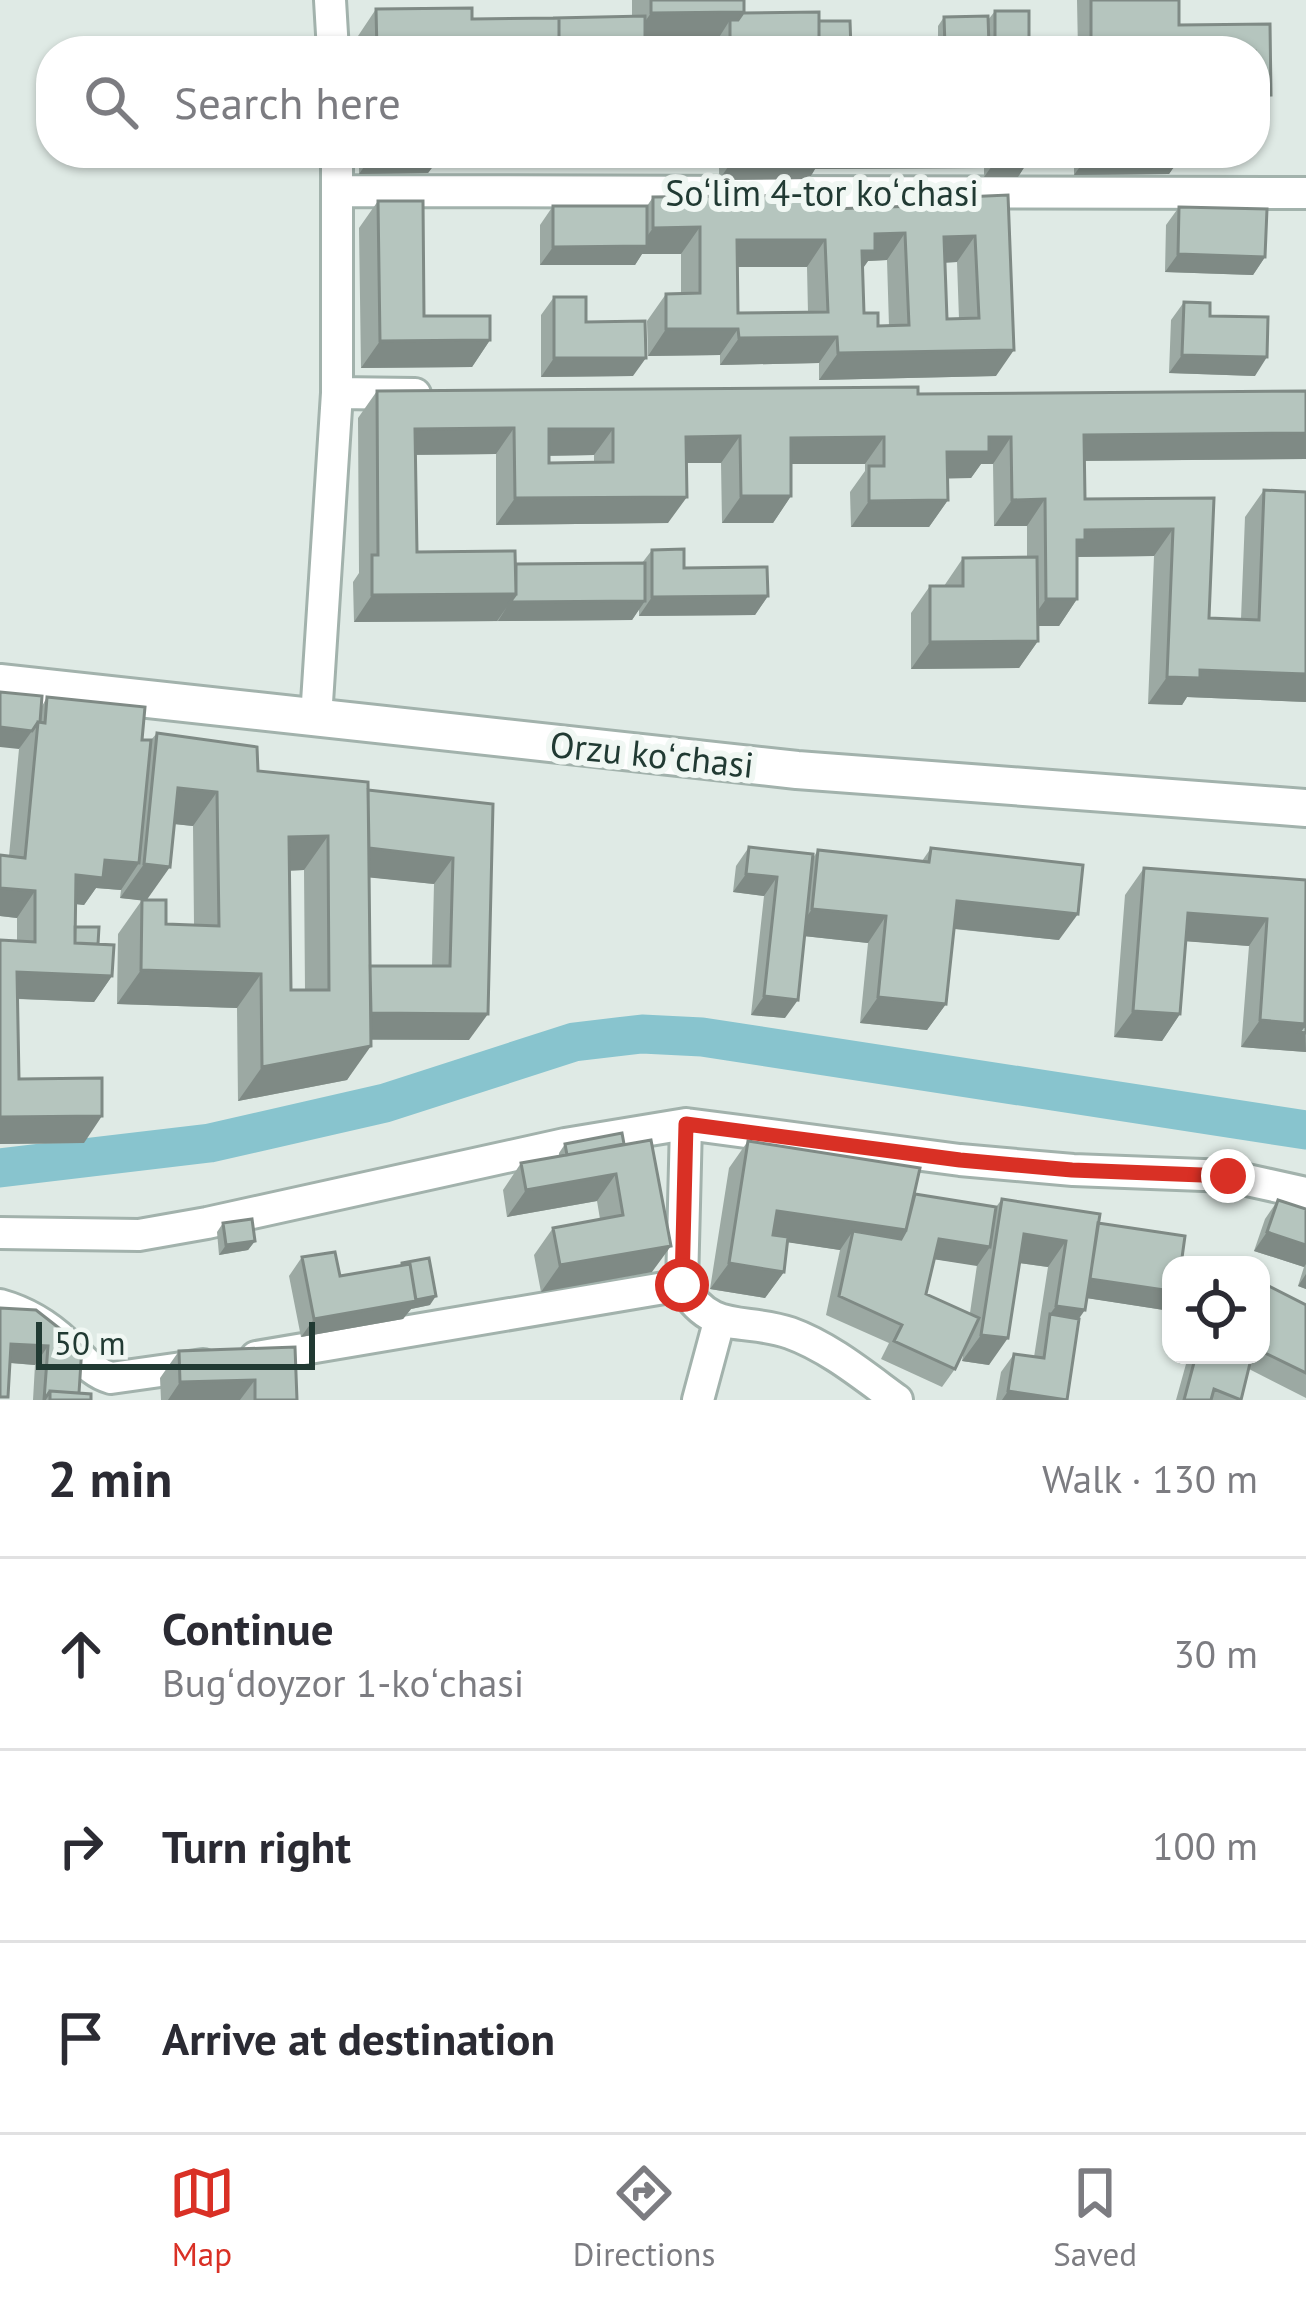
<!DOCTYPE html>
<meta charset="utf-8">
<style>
:root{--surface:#fff;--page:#f2f2f3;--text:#2b2b33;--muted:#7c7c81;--line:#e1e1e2;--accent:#d93025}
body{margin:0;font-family:"PT Sans",sans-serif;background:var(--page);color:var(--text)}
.controls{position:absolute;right:36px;bottom:36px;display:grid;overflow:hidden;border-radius:24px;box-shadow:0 3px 9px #0004}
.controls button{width:108px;height:108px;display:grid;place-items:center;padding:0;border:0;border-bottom:3px solid var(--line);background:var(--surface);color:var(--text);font:60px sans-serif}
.scale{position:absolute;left:36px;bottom:30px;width:279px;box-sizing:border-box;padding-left:12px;border:6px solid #213a33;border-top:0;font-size:33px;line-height:42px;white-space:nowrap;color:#213a33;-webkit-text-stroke:9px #f0f7f3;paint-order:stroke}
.stop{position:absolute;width:36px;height:36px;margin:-27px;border:9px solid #d93025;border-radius:50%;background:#fff}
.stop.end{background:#d93025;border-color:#fff;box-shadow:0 3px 12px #0008}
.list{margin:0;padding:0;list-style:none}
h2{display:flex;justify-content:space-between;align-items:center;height:156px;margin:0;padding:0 48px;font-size:51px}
h2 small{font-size:39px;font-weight:400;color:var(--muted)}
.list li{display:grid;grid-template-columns:78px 1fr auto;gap:36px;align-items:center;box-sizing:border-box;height:192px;padding:0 48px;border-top:3px solid var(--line)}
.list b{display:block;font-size:45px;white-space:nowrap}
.list p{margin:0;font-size:39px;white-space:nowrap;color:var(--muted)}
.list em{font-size:39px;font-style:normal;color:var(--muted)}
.icon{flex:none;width:66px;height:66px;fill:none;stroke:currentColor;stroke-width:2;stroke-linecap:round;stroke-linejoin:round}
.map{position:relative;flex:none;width:1306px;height:1400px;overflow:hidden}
.search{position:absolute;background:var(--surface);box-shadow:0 3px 9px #0004;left:36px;right:36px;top:36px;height:132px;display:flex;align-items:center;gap:30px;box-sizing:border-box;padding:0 42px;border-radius:48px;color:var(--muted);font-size:45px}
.sheet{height:732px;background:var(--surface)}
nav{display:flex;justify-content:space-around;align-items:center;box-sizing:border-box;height:168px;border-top:3px solid var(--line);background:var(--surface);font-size:33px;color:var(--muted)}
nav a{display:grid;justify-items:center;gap:6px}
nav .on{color:var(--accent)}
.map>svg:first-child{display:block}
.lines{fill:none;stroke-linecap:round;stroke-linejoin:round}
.canal{stroke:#88c4ce;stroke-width:39}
.minor-casing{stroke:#a2b2ac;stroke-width:36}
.tertiary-casing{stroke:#a2b2ac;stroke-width:42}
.minor{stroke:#fff;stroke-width:30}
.tertiary{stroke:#fff;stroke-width:36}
.wall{fill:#9ca9a3;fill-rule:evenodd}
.shaded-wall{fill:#7f8a85}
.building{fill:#b5c5be;stroke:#7f8a85;stroke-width:3;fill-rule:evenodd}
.route{stroke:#d93025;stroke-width:15}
.labels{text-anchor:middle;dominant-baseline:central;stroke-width:12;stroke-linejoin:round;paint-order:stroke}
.street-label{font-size:36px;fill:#213a33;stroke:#f0f7f3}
</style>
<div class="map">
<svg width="1306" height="1400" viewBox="0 0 1306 1400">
<rect width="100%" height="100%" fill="#dfeae5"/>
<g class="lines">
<path class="canal" d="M0 1168 210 1143 385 1103 574 1042 642 1034 702 1037 1306 1130"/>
<defs>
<path id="minor" d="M330 0 333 51
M338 191 1306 193
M337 393 415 394
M316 718 337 393V153
M686 1124 682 1285C712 1336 744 1317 790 1333 829 1347 864 1376 897 1400
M0 1233 139 1235 207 1223 565 1144 686 1124 960 1160 1073 1170 1229 1176 1306 1193
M0 1305C25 1312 47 1325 66 1343 82 1357 90 1372 111 1378L203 1365
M256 1357 682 1285
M698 1400 719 1322"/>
<path id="tertiary" d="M0 683 797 770 1306 808"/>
</defs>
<use href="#minor" class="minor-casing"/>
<use href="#tertiary" class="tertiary-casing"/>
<use href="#minor" class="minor"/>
<use href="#tertiary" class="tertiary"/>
</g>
<path class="wall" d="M632 0H744L743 13 819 21 849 51H718V39L645 40 642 51H358V36L376 9 472 19 632 17Z
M1077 0H1179V25L1270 24 1271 95 1258 113 1255 114V51H1078Z
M995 11 1029 51H938V26L944 17 988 20Z
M359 153H443L428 173 359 174Z
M561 153H620L613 167 561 168Z
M719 153H1182L1169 174 1074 175V166H1025L1018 177H984V168L815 169 809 179 719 180Z
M1008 195 996 376 819 380V363L720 365V355L648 356 647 321 666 294H681V254H642L635 265H540V225L553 206H647L653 197 832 209 937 205 942 198ZM887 260 889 326H878L864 313 862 269 868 261ZM957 262 959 319H947L945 263ZM738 267H807L808 313H738Z
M378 201 424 316 490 340 472 367 361 368 359 228Z
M1179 207 1265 257 1253 275 1165 272 1166 225Z
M554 297 586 322 633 376 541 377V315Z
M1184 302 1210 316 1255 376 1169 373 1171 320Z
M377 391 918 394 1306 391V459L1085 461V499L1214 498 1209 618 1241 619 1245 517 1264 490 1306 492V702L1187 697 1182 705 1148 704 1154 556 1077 557V599L1059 626H1038V641L1019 668 911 669V613L930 586H944L963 558 1027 557V526H994L993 464H981L971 478H948V500L929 527H851L850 492 865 471V464H791V496L773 523H722L721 463H686L668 523 496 525V454L415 455 417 552 516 564 642 563 652 550 684 568 768 596 755 615 639 616V609L632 620 354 622 353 582 359 573 358 418ZM594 455V462L549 463V456Z
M47 697 142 740H151L157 733 258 771 368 790 493 804 469 1040H371L347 1080 238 1101 237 1008 117 1004 118 934 142 900 120 898 121 890 96 888 84 905 76 904 75 927 98 944 112 976 94 1002 18 999 19 1079 84 1143 0 1144 17 941V918L0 916V855L9 856 19 749ZM175 824 193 826 194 925 166 924 147 900ZM304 870 305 990H291L290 871ZM369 877 434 884 432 966H370Z
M749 847 813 858 818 850 922 861 931 848 1059 940 954 929 946 1004 927 1030 860 1023 868 943 804 936 785 1018 751 1015 764 896 733 892 736 866Z
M1144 868 1306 880V1052L1241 1047 1249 946 1186 941 1180 1014 1162 1041 1114 1037 1125 895Z
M622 1133 652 1272 541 1292 534 1255 553 1228 600 1219 597 1201 507 1217 503 1190 521 1163 559 1156V1153L565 1144Z
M748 1141 915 1194 996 1207 1002 1199 1098 1223 1164 1310 1087 1298 1079 1319 1067 1400H996L1001 1372 1014 1354 1034 1357 1048 1267 1019 1263 989 1365 962 1361 964 1349 955 1369 942 1387 881 1359 889 1343 826 1315 840 1250 788 1242 784 1272 765 1298 710 1289 729 1168ZM934 1259 977 1265 970 1313 926 1294Z
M1278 1200 1306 1209V1289L1298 1286 1304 1267 1254 1251 1265 1219Z
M223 1223 255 1241 248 1250 219 1255 217 1232Z
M302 1257 340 1276 400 1266 402 1263 430 1305 411 1309 403 1319 301 1337 289 1276Z
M1261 1282 1306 1305V1398L1249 1369 1241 1400H1176L1186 1364 1177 1360 1178 1355H1261Z
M0 1308 36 1310 79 1393 91 1400H33L35 1365 10 1363Z
M295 1347 297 1400H161L160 1378 179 1351Z"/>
<path class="shaded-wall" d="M744 12 730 32V20L718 39 632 40 651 13Z
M462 40 455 51H404L410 41Z
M819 43 851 49 849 51H726L730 44Z
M945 46H989L985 51H941Z
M554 47H645L642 51H551Z
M1255 95H1271L1258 113 1255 114Z
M374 153H443L428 173 359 174Z
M819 153H994L984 168 815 169 809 179 719 180 732 161Z
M1027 153H1083L1074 166H1025L1018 177H984L997 159Z
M1182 156 1169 174 1074 175 1087 157Z
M620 158 613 167 561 168 567 159Z
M700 227 681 254H642L635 265H540L553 247 640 246 653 228Z
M905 233 887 260 868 261 857 277 843 278 875 234Z
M975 236 957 262 925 263 944 237Z
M737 240H825L807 267H719Z
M1178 254 1265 257 1253 275 1165 272Z
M666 329H738L720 355 648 356Z
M837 337 819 363 720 365 739 338Z
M490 340 472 367 361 368 380 341Z
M1014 350 996 376 819 380 838 353Z
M1182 355 1267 357 1255 376 1169 373Z
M554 358H646L633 376 541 377Z
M514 428 496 454 396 455 415 429Z
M549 429H613L594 455 530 456Z
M1306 433V459L1066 461 1084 435Z
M740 436 721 463H667L686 437Z
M884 437 865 464H772L791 438Z
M989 437H1011L993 464H981L971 478 929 479 947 452Z
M741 496H791L773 523H722Z
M687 497 668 523 496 525 515 498Z
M1045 499 1027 526H994L1012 500Z
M948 500 929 527H851L869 501Z
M1173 529 1154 556 1074 557 1058 567 1085 530Z
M516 594 497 621 354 622 372 595Z
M768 596 755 615 639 616 652 597Z
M1046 599H1077L1059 626H1027Z
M645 601 632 620 498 621 510 602Z
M1038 641 1019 668 911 669 930 642Z
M1200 670 1306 674V702L1187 697 1182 705 1148 704 1167 677Z
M0 727 32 731 19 749 0 747Z
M178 788 217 792 193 826 154 822Z
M328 836 304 870 265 871 289 837Z
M364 848 453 858 434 884 345 875Z
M105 860 139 863 121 890 96 888 84 905 57 902 76 875Z
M144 864 170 867 146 901 120 898Z
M746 874 777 877 764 896 733 892Z
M0 888 35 891 17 918 0 916Z
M957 901 1078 914 1059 940 938 927Z
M812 909 886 916 868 943 794 935Z
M1188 913 1267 919 1249 946 1169 940Z
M141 970 261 974 237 1008 117 1004Z
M17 972 112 976 94 1002 0 998Z
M764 996 798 1000 785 1018 751 1015Z
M878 997 946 1004 927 1030 860 1023Z
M1133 1011 1180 1014 1162 1041 1114 1037Z
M366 1013 488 1014 469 1040 347 1039Z
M1260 1020 1305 1024 1306 1052 1241 1047Z
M371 1046 347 1080 238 1101 262 1067Z
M102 1116 84 1143 0 1144V1117Z
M616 1174 597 1201 507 1217 526 1190Z
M777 1211 906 1230 888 1257 853 1231 840 1250 758 1238Z
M1267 1232 1306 1245V1264L1304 1267 1254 1251Z
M1024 1234 1066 1241 1048 1267 1005 1261Z
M939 1239 990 1247 977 1266 926 1258Z
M255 1241 248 1250 219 1255 226 1245Z
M671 1246 652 1272 541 1292 560 1265Z
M729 1263 784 1272 765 1298 710 1289Z
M1306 1274V1289L1298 1286Z
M1085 1278 1171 1291V1300L1164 1310 1073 1296Z
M436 1296 430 1305 411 1309 403 1319 301 1337 314 1319Z
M1056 1306 1085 1310 1066 1337 1050 1314Z
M981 1335 1008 1338 989 1365 962 1361Z
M11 1344 48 1346 35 1365 0 1362Z
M255 1380 240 1400H168L180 1382Z
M1008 1391 1062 1400H1002Z"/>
<path class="building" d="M651 0H744V12L651 13Z
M1091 0H1179V25L1270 24 1271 95H1255V51H1091Z
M472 8V19L559 18V51H462V40L410 41 411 51H377L376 9Z
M995 11H1029V51H995Z
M819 12V43L730 44V20H738L743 13Z
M645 16V47H559V18H553Z
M988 16 989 46H945L944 17Z
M819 21H850L851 49H815L819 43Z
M567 153H620V158L567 159Z
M732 153H820L822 160 732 161Z
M996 153H1030V159H997Z
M1087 153H1182V156L1087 157Z
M832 195V209L942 205V198L1008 195 1014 350 838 353 837 337 739 338 738 329H666V294L700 293V227L653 228V197ZM905 233 909 325 878 326V313H864L862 251H875V234ZM975 236 979 318 947 319 944 237ZM737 240H825L828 312 738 313Z
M378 201H423L424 316H490V340L380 341Z
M553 206H647V246L553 247Z
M1179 207 1267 209 1265 257 1178 254Z
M554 297H586V322L645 321 646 358H554Z
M1184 302 1210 303V316L1268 317 1267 357 1182 355Z
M918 387V394L1306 391V433L1084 435 1085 499 1214 498 1209 618 1259 620 1264 490 1306 492V674L1200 670V678L1167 677 1173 529 1085 530V540H1077V599H1046L1045 499 1012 500 1011 437H989V452H947L948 500 869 501V466H884V437L791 438V496H741L740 436 686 437 687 497 515 498 514 428 415 429 417 552 515 551 516 594 372 595V555H378L377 391ZM549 429H613V462L549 463Z
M684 549V568L767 567 768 596 652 597V550Z
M1037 557 1038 641 930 642V586H963V558Z
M645 563V601L510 602 516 594V564Z
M0 692 42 696 40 722H38L32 731 0 727Z
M47 697 145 707 142 740H151L139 863 105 860 103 878 76 875 75 943 114 945 112 976 17 972 19 1079 102 1078V1116L0 1117V940L35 942V891L0 888V855L25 858 38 722 45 723Z
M157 733 257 747 258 771 368 782 371 1046 262 1067 261 974 141 970 142 900H166V924L219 926 217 792 178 788 170 867 144 864ZM328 836 329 990H291L289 837Z
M368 790 493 804 488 1014 371 1013 370 966H450L453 858 369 848Z
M749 847 813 854 798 1000 764 996 777 877 746 874Z
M931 848 1083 865 1078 914 957 901 946 1004 878 997 886 916 812 909 818 850 929 862Z
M1144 868 1306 880 1305 1024 1260 1020 1267 919 1188 913 1180 1014 1133 1011Z
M75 927H99L98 944 75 943Z
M1306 1006V1033L1299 1032 1305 1024Z
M622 1133 624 1144 567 1155 565 1144Z
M651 1140 671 1246 560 1265 553 1228 623 1215 616 1174 526 1190 521 1163Z
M748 1141 920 1168 906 1230 777 1211 773 1235 788 1237 784 1272 729 1263Z
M915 1194 996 1207 990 1247 939 1239 926 1294 979 1318 955 1369 894 1341 902 1325 839 1296 853 1231 901 1239 906 1230Z
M1002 1199 1100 1214 1085 1310 1056 1306 1066 1241 1024 1234 1008 1338 981 1335Z
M1278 1200 1306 1209V1245L1267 1232Z
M252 1219 255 1241 226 1245 223 1223Z
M1098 1223 1185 1236 1181 1265H1171V1291L1090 1279Z
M335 1252 340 1276 410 1264 416 1301 314 1319 302 1257Z
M429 1258 436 1296 416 1300 410 1264 402 1265V1263Z
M1261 1282 1306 1305V1373L1261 1351Z
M0 1308 36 1310 82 1346 79 1393 50 1391 44 1400 48 1346 11 1344 8 1397H0Z
M1050 1314 1079 1319 1067 1400 1008 1391 1014 1354 1044 1358Z
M295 1347 297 1400H255V1380L180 1382 179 1351Z
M1196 1355H1216L1222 1358 1223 1355H1252L1241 1400 1214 1389 1211 1400H1184Z
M50 1391 91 1394V1400H50Z"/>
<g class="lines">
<path class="route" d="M682 1285 686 1124 960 1160 1072 1170 1228 1176"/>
</g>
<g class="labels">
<g class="street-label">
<text x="822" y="192">Soʻlim 4-tor koʻchasi</text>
<text transform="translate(652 754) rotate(6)">Orzu koʻchasi</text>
</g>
</g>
</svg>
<div class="controls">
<button><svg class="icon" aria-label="locate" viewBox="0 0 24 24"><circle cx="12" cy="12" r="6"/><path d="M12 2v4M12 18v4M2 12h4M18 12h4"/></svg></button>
</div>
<div class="scale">50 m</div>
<div class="stop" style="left:682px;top:1285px"></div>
<div class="stop end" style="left:1228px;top:1176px"></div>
<div class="search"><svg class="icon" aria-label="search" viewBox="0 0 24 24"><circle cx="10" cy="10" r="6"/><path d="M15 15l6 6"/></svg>Search here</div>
</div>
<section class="sheet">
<h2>2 min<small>Walk · 130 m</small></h2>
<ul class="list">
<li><svg class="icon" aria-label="ahead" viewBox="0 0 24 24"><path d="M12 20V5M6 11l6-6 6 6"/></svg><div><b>Continue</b><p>Bugʻdoyzor 1-koʻchasi</p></div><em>30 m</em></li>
<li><svg class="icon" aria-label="right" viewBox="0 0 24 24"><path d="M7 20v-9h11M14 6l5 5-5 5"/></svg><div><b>Turn right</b></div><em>100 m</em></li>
<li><svg class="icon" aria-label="arrive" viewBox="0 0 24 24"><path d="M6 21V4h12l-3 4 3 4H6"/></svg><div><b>Arrive at destination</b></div></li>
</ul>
</section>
<nav>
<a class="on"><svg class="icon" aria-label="map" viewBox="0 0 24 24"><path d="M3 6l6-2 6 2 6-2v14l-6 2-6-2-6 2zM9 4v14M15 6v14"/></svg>Map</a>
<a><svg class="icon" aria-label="directions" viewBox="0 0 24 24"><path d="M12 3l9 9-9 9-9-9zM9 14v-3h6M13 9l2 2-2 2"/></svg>Directions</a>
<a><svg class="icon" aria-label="saved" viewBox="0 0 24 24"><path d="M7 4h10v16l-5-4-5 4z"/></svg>Saved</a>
</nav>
